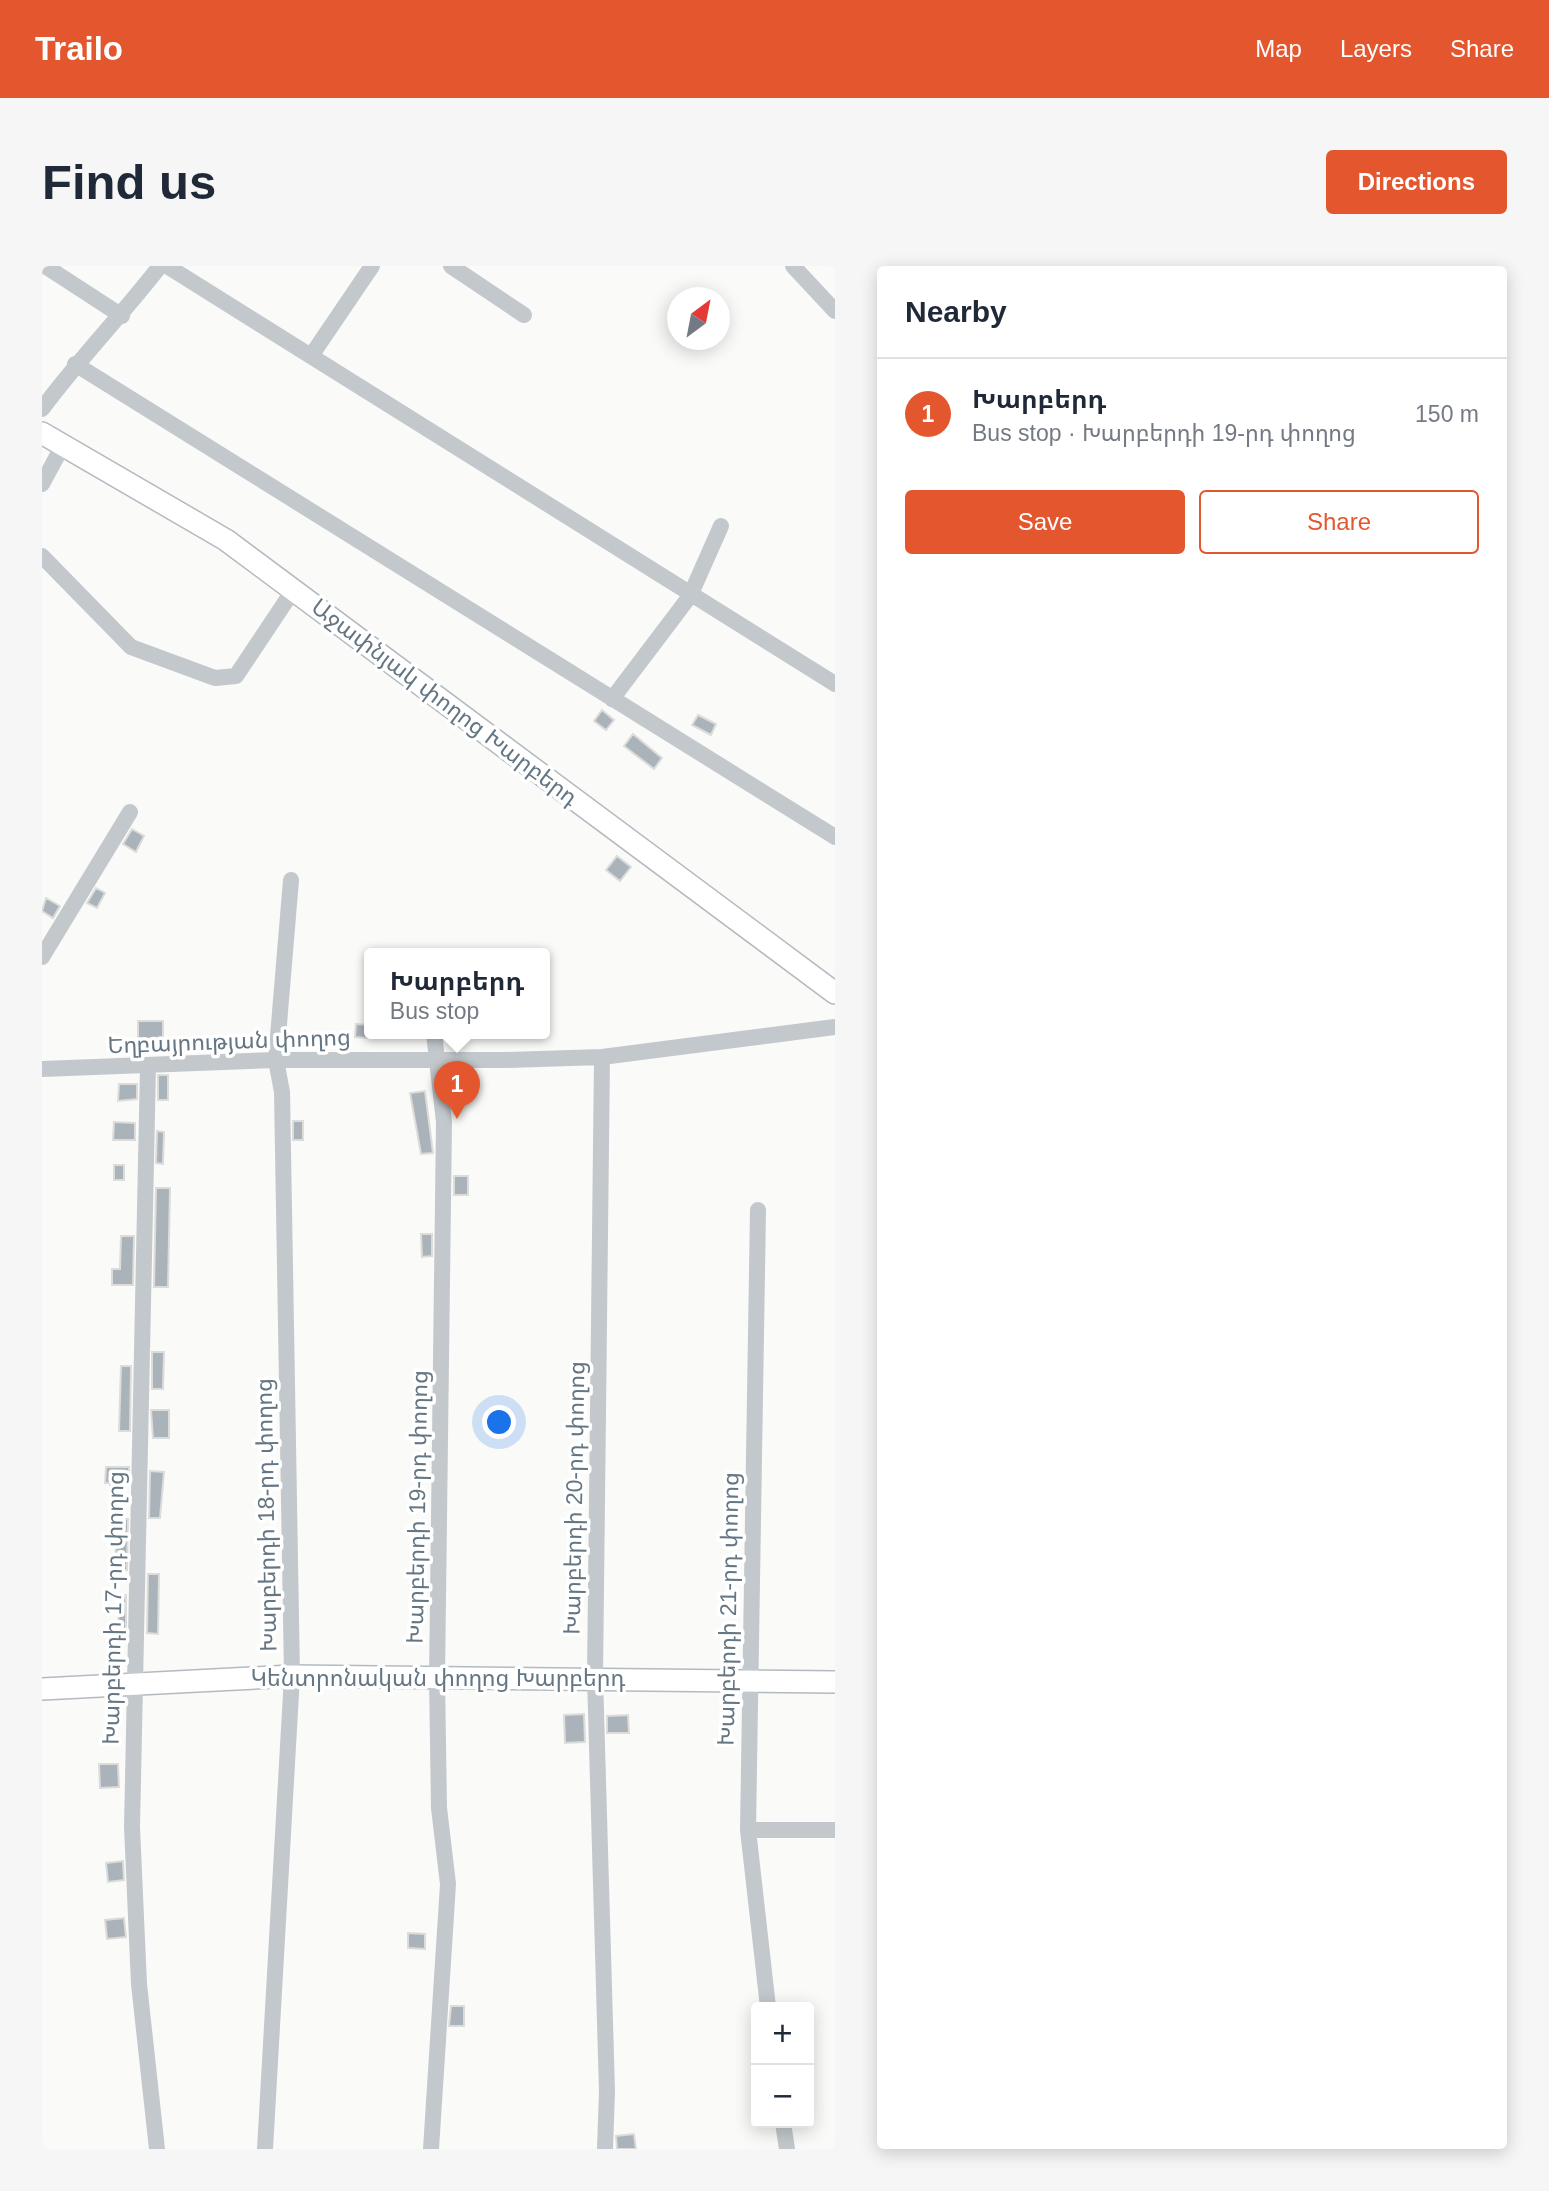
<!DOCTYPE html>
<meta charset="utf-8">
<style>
:root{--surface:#fff;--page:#f6f6f7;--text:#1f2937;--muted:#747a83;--line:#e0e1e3;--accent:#e4572e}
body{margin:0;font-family:Arial,"Noto Sans Armenian",sans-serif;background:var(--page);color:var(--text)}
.controls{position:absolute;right:21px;bottom:21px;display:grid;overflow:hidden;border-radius:7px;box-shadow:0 4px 18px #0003}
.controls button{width:63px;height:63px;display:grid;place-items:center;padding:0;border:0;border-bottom:2px solid var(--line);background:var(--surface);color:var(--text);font:35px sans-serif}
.compass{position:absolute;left:625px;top:21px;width:63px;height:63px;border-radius:50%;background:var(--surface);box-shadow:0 4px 18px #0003;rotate:32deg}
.you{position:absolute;left:458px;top:1157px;width:24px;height:24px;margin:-18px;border:5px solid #fff;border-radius:50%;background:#1a73e8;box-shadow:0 0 0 10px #1a73e833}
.badge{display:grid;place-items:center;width:46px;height:46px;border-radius:50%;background:var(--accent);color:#fff;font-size:23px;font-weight:700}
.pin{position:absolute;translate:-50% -58px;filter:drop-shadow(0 2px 4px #0008)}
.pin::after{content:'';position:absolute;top:37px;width:24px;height:21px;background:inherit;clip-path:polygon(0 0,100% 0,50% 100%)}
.popup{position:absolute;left:322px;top:682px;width:186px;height:91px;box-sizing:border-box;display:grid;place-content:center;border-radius:7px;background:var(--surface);filter:drop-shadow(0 2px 5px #0005);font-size:23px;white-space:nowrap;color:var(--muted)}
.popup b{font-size:26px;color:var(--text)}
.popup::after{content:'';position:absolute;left:50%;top:100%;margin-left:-14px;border:14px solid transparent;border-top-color:var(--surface)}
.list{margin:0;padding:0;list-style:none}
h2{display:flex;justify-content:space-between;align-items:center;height:91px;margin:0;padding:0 28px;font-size:30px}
h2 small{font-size:23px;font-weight:400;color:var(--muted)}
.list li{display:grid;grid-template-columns:46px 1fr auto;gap:21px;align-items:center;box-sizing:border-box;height:112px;padding:0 28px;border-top:2px solid var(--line)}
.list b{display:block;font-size:26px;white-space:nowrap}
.list p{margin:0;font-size:23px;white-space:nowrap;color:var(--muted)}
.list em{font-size:23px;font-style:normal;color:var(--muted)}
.actions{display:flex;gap:14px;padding:21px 28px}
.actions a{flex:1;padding:16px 0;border:2px solid var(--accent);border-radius:7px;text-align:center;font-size:24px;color:var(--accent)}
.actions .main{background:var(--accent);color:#fff}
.map{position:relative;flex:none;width:793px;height:1883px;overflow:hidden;border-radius:7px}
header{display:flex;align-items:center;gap:42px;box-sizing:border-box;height:98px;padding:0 35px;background:var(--accent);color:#fff}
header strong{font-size:33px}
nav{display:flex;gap:38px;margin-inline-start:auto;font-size:24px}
.intro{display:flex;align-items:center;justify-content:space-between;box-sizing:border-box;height:168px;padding:0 42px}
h1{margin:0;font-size:49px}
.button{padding:18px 32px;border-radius:7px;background:var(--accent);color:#fff;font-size:24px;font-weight:700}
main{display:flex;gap:42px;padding:0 42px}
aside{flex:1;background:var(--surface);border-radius:7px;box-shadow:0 4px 18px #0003}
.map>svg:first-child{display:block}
.building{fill:#aab3b9;stroke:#dcdcda;stroke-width:2}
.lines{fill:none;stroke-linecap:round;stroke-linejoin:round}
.secondary-casing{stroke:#b3babf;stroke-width:24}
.street{stroke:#c3c8cc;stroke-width:16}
.secondary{stroke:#fff;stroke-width:21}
.labels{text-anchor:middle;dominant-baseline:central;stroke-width:7;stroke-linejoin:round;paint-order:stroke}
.street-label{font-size:23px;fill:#657683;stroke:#fff}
</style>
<header>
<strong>Trailo</strong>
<nav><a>Map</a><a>Layers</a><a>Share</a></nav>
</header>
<div class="intro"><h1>Find us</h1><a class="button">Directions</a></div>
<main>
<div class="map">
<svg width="793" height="1883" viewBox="0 0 793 1883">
<rect width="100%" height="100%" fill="#fafaf8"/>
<path class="building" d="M560 444 572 454 564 464 552 455Z
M656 449 674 458 669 469 650 459Z
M591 468 620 492 612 503 582 480Z
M90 563 102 570 94 586 81 578Z
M575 590 589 601 578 615 564 604Z
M54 622 63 627 55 642 45 637Z
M4 632 18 640 11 652 0 645Z
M96 755H121V777H96Z
M314 758 326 759 325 772 313 771Z
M116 809H126V834H116Z
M77 818H95V833L76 835Z
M383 825 391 887 379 888 368 827Z
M251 855H261V874H251Z
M72 856 93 857V874H71Z
M115 865 122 866 121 898 114 897Z
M72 899H82V914H72Z
M412 910H426V929H412Z
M114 922H128L126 1021H112Z
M379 968H390V990L380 991Z
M79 970H92L91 1019H70V1003H78Z
M110 1086H122L121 1123H110Z
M79 1100H89L88 1165H77Z
M109 1144H127V1172H111Z
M64 1201H87V1218H79L78 1250H68V1217H63Z
M108 1205 122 1206 118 1252H107Z
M69 1253H86L85 1304H73L74 1270H69Z
M106 1308H117L116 1368 105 1367Z
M77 1329H84V1366H76Z
M542 1448 543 1476 523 1477 522 1449Z
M586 1449 587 1467H565V1450Z
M57 1498H76L77 1521 58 1522Z
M81 1595 82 1614 66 1616 64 1597Z
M82 1652 84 1671 65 1673 63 1654Z
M366 1667 383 1668V1683L366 1682Z
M409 1740H422V1760H407Z
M592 1868 594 1883H575L574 1870Z"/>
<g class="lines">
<defs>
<path id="secondary" d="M0 167 184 274 793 727
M0 1423 250 1410 793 1416"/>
</defs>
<use href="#secondary" class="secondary-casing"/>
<path class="street" d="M3 0 80 50
M125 0 793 418
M409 0 482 49
M751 0 793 45
M269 90 330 0
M33 98 793 571
M0 143C37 93 80 49 118 0
M0 218 20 181
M0 290 89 381 173 412 194 410 252 323
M570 433 648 330 679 260
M0 691 88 546
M560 791 553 1411 565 1825 563 1883
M106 800 90 1561 97 1718 115 1883
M0 803 234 794H463L560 791 793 761
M716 944 706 1564 726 1741
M706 1564H793
M741 1857 745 1883
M223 1883 250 1410 240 826 234 794 249 614
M389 1883 406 1618 397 1542 395 1412 402 856 392 767"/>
<use href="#secondary" class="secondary"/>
</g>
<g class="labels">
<g class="street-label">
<text transform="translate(403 436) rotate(37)">Աջափնյակ փողոց Խարբերդ</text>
<text transform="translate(187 775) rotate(-2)">Եղբայրության փողոց</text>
<text transform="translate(532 1232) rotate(-89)">Խարբերդի 20-րդ փողոց</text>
<text transform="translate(375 1241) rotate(-89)">Խարբերդի 19-րդ փողոց</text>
<text transform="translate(224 1249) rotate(-91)">Խարբերդի 18-րդ փողոց</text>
<text transform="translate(71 1342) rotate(-89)">Խարբերդի 17-րդ փողոց</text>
<text transform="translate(686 1343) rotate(-89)">Խարբերդի 21-րդ փողոց</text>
<text x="396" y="1412">Կենտրոնական փողոց Խարբերդ</text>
</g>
</g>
</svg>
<div class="controls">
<button>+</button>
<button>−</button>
</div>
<svg class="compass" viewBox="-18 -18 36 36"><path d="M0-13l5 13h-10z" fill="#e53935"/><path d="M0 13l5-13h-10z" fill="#747a83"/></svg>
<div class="you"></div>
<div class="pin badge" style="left:415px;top:853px">1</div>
<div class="popup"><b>Խարբերդ</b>Bus stop</div>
</div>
<aside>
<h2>Nearby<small></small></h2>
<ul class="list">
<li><span class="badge">1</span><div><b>Խարբերդ</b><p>Bus stop · Խարբերդի 19-րդ փողոց</p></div><em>150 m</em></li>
</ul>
<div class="actions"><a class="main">Save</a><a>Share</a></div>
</aside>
</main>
